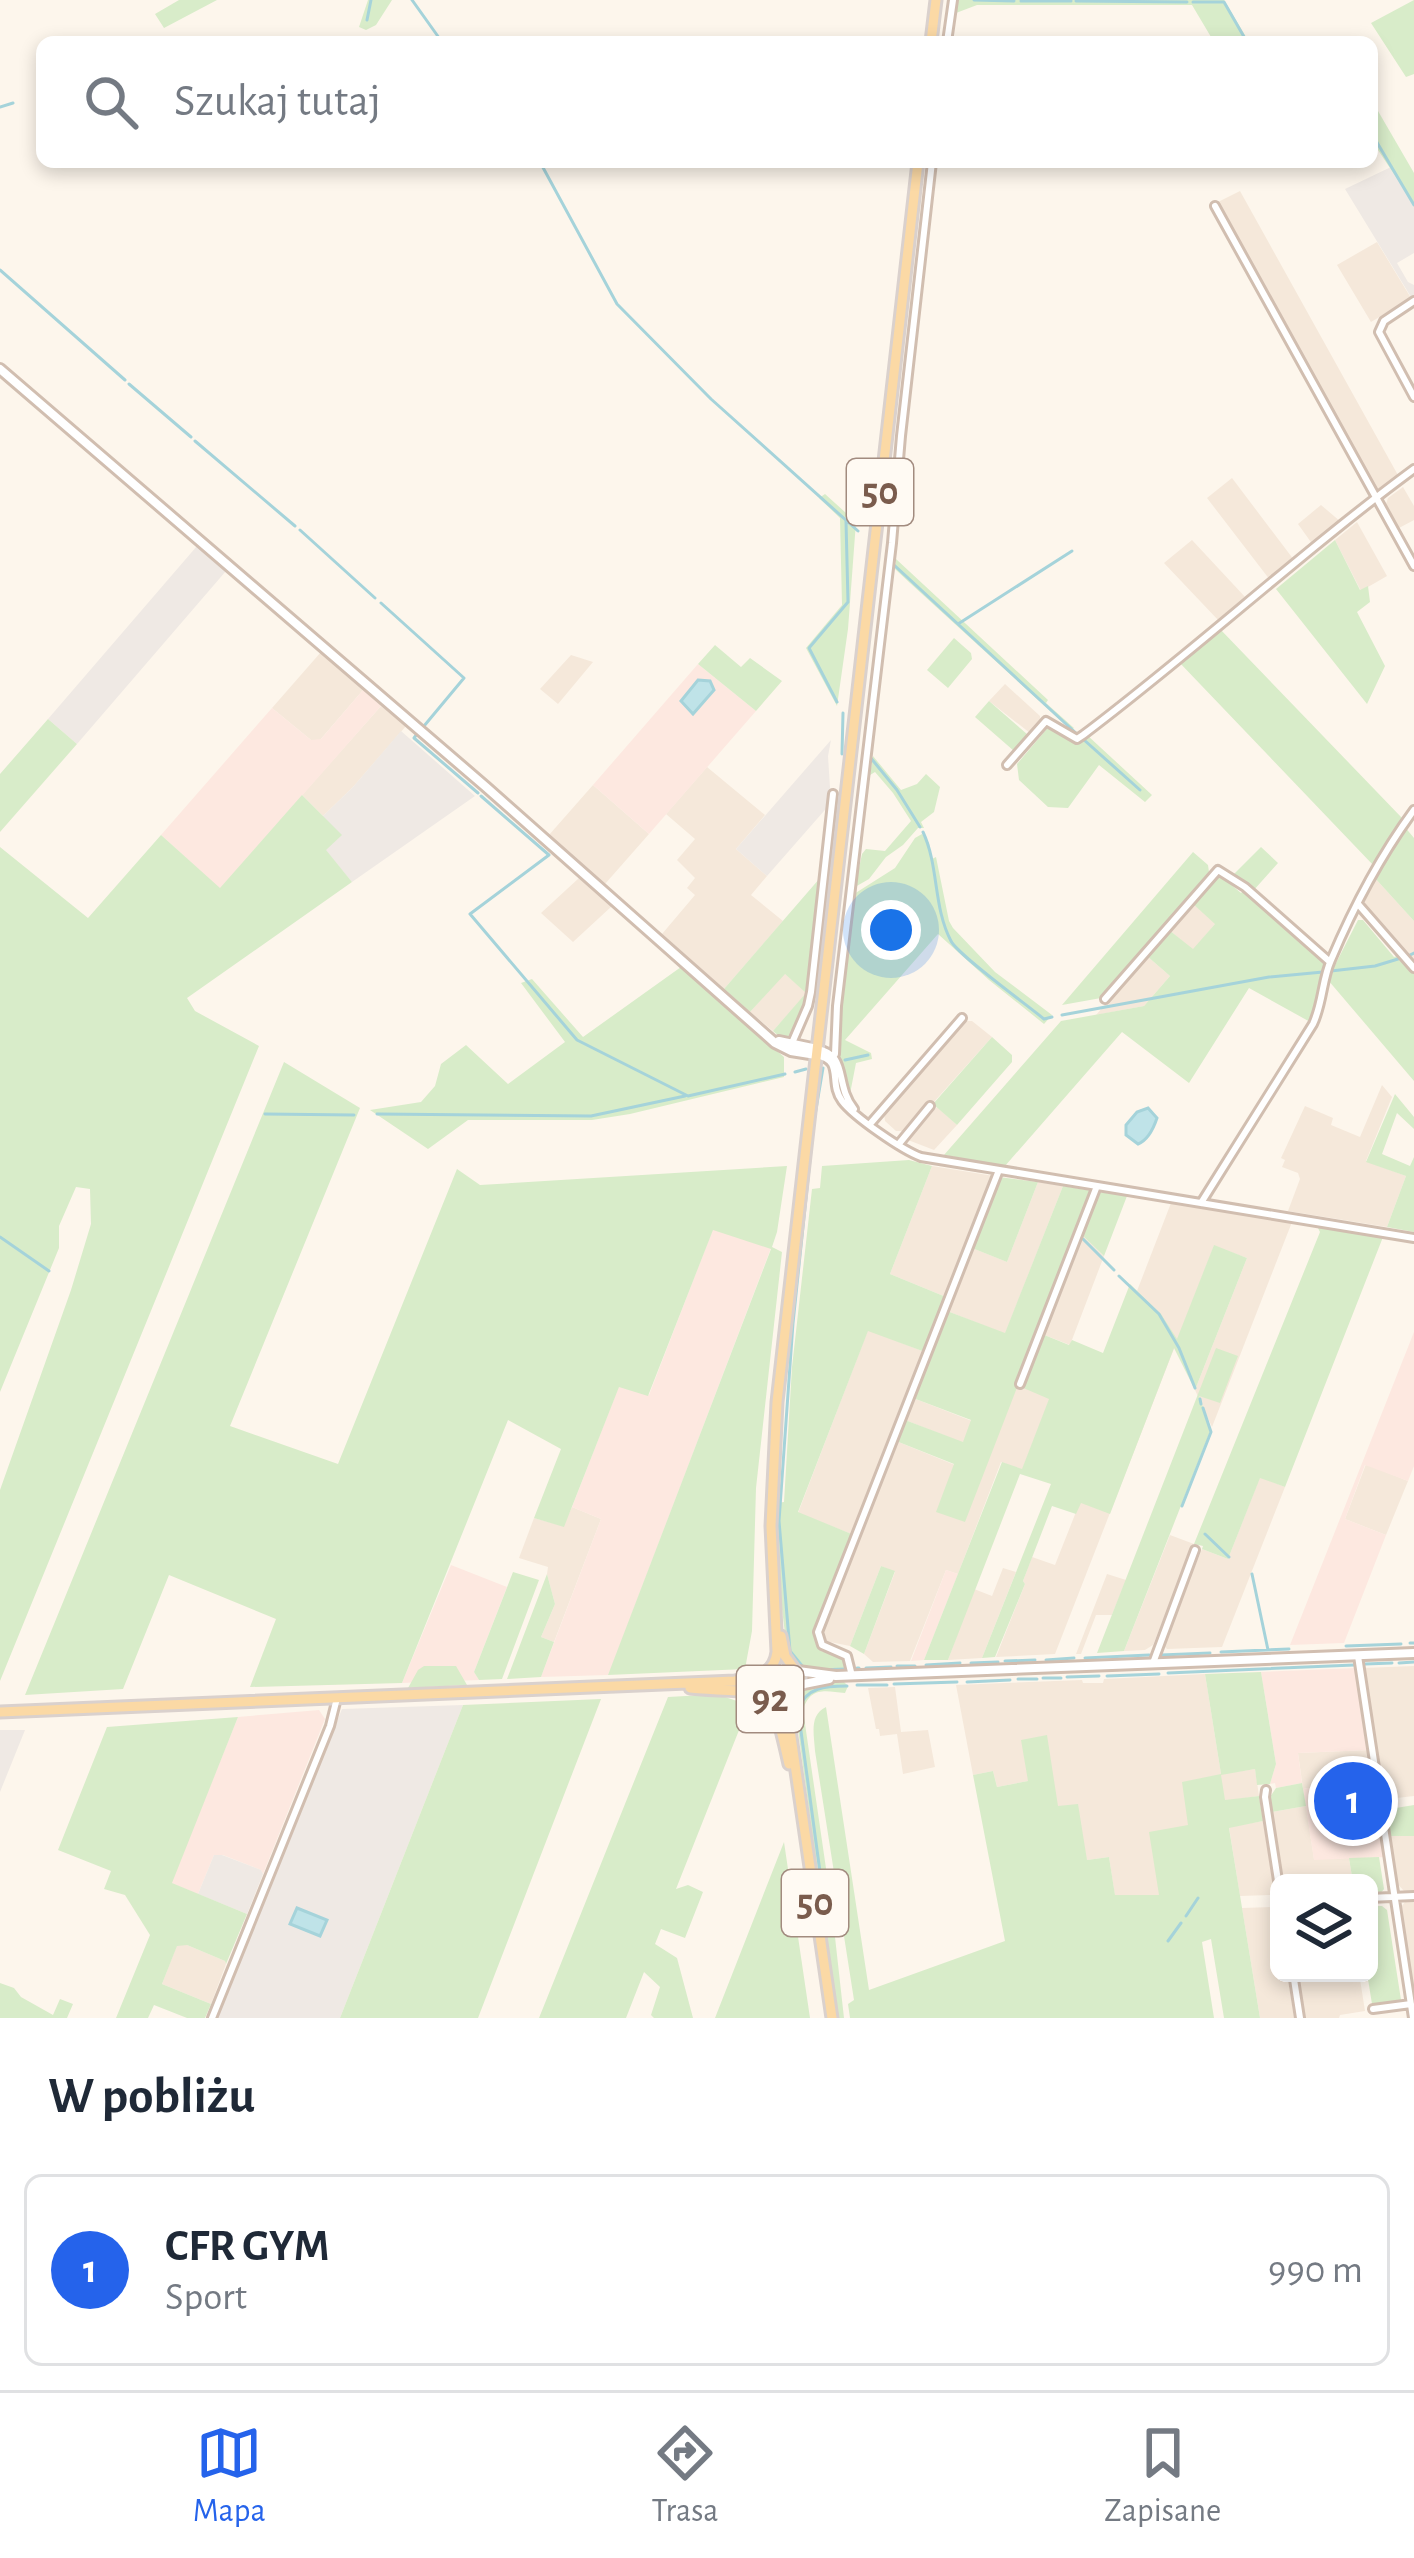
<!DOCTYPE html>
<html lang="pl">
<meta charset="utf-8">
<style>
:root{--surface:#fff;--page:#f2f2f3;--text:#1f2937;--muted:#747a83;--line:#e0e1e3;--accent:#2563eb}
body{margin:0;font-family:"Alegreya Sans",sans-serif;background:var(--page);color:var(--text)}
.controls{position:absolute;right:36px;bottom:36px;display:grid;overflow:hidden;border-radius:18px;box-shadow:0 6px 18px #0003}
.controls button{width:108px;height:108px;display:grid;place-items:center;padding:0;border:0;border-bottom:3px solid var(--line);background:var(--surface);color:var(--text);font:60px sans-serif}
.you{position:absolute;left:891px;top:930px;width:42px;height:42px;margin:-30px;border:9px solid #fff;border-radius:50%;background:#1a73e8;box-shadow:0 0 0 18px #1a73e833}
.badge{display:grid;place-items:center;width:78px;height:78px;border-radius:50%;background:var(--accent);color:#fff;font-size:39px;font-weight:700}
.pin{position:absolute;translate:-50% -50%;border:6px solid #fff;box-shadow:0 3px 12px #0006}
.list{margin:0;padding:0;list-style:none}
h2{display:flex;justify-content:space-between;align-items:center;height:156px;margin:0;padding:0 48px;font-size:51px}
h2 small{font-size:39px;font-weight:400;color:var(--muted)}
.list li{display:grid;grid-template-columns:78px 1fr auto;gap:36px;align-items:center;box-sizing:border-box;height:192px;margin:0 24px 24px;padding:0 24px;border:3px solid var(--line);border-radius:18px}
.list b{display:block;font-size:45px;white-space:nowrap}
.list p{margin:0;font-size:39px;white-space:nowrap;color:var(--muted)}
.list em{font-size:39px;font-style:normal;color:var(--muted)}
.icon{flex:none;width:66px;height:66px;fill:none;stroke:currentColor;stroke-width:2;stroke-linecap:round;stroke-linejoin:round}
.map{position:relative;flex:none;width:1414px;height:2018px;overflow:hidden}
.search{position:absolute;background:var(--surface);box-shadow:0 6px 18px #0003;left:36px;right:36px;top:36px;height:132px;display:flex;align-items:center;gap:30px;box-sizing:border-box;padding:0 42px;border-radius:18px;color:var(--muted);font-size:45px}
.sheet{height:372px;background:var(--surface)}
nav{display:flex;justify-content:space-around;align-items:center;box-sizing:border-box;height:168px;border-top:3px solid var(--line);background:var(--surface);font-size:33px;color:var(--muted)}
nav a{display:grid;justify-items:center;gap:6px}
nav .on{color:var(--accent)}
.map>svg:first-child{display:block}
.residential{fill:#f5e8da}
.commercial{fill:#fde8e0}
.industrial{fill:#efe9e4}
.green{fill:#d8ecc9}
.water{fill:#bfe3e8;stroke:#a5d3da;stroke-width:3}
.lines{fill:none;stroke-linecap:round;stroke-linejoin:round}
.stream{stroke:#a5d3da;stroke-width:3}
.minor-casing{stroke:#d1beb0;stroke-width:12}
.tertiary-casing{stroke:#d1beb0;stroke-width:14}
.primary-casing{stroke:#dad1cd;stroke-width:15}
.minor{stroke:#fff;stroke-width:6}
.tertiary{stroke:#fff;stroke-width:8}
.primary{stroke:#fbd9a5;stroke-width:9}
.labels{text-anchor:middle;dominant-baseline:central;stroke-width:12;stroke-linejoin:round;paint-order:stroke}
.shield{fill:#fffaf3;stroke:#a28b7f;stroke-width:3}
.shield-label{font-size:39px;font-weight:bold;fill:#7a5c4d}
</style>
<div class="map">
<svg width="1414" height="2018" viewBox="0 0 1414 2018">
<rect width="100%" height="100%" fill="#fdf6ec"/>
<path class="residential" d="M1240 191 1399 477 1381 490 1377 489 1218 202Z
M1377 242 1411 298 1371 322 1337 265Z
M1232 478 1294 560 1270 580 1207 498Z
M1403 487 1414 506V520L1399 528 1386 504 1388 498Z
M1321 505 1341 522 1313 545 1298 524Z
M1357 522 1387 576 1361 591 1335 540Z
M1192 540 1246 598 1219 621 1164 563Z
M321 652 363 690 320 740H311L272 708Z
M571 655 593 662 558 704 540 689Z
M1005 684 1040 716V721L1030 733 989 701Z
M381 706 406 726 353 787 323 816 302 795Z
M707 767 765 815 736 849 767 876 751 895 783 921 724 989 662 934 695 895 687 888 695 878 677 860 695 839 666 814Z
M593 785 649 834 605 884 549 835Z
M1374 877 1414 921V965L1365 906 1364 898Z
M579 878 612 906 573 942 541 913Z
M1192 903 1216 923 1193 950 1169 930Z
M1147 956 1170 976 1144 1006 1096 1015Z
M784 973 807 993 773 1031 750 1012Z
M965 1021H972L992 1037 933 1103 929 1101 903 1131H896L885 1121 884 1114Z
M1382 1085 1392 1097 1366 1161 1406 1176 1387 1227 1288 1211 1300 1179 1298 1173 1282 1167 1285 1160 1281 1158 1305 1106 1333 1118 1331 1125 1360 1137Z
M937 1107 957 1125 934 1150 908 1140Z
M932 1166 994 1176 946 1297 890 1274Z
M1038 1182 1063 1186 1005 1334 947 1311 972 1248 1007 1262Z
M1171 1203 1292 1222 1212 1427 1195 1390 1247 1258 1214 1246 1055 1654 996 1657 1025 1584 1023 1581 1032 1557 1055 1565 1156 1310 1137 1291Z
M1081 1234 1104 1256 1070 1345 1042 1334Z
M868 1330 925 1352 854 1535 798 1513Z
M1018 1385 1050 1398 1022 1470 1001 1462 958 1574 946 1570 910 1661 873 1662 864 1654 895 1572 881 1566 850 1646 825 1641 821 1633 896 1441 955 1465Z
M913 1398 972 1421 963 1443 905 1420Z
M1366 1464 1408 1481 1386 1535 1345 1519Z
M1260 1477 1285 1487 1222 1647 1167 1649 1163 1645 1202 1549 1228 1559Z
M572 1507 601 1519 554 1642 541 1637 555 1604 547 1574 548 1567 519 1558 534 1518 563 1526Z
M1170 1535 1194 1544 1153 1645 1145 1650 1124 1651Z
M1003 1568 1016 1572 982 1658 948 1660 974 1589 992 1596Z
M1107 1574 1126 1580 1112 1615H1096L1081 1654H1076Z
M1414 1666V1796L1388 1799 1382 1794 1363 1668Z
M1205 1674 1221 1774 1255 1769 1259 1796 1225 1801 1188 1825 1159 1895 1115 1896 1109 1857 1087 1860 1058 1807 1028 1781 997 1787 993 1771 973 1775 956 1685 1082 1680 1083 1683H1103L1104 1679Z
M895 1687 901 1732 928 1730 935 1767 903 1774 897 1734 880 1736 879 1729H876L868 1688Z
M1369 1750 1373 1778 1303 1789 1298 1753Z
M1306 1806 1314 1859 1349 1858 1353 1883H1283L1272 1812Z
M1263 1821 1274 1890 1270 1895 1240 1896 1229 1827Z
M1388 1836H1414V1891H1404L1395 1881Z
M1405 1902H1414V2007L1401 1907Z
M1272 1907 1278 1912 1279 1920V1973H1287L1294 2018H1260L1242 1908Z
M177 1945H187L225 1961 226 1964 211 2004 162 1984Z
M1297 1973H1359L1365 2011 1340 2015 1339 2018H1304Z"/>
<path class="commercial" d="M698 664 756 711 649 834 593 785Z
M363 690 381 706 220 889 161 835 272 708 311 740 321 739Z
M713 1229 771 1248 612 1666 608 1675 541 1677 601 1519 572 1507 619 1386 649 1395Z
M1414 1332V1466L1408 1481 1365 1465 1345 1519 1386 1535 1344 1643 1290 1645Z
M451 1565 507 1587 474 1672 479 1680 402 1683Z
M946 1570 958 1574 924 1660 911 1661Z
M1356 1668 1369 1750 1298 1753 1302 1783 1276 1788 1275 1783 1270 1784 1276 1764 1261 1672Z
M319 1710 325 1719 263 1874 261 1870 223 1855H214L198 1894 171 1883 238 1717Z
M1373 1778 1386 1857 1314 1860 1303 1789Z"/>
<path class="industrial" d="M1391 167 1414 204V253L1397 263 1408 282 1414 285V296L1411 297 1345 189Z
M197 546 226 571 77 744 48 719Z
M401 731 475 796 352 882 325 850 323 816 353 787Z
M831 740 828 756 831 803 767 876 736 849Z
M463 1705 340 2018H216L342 1709Z
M0 1730H25L0 1792Z
M214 1855H222L261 1870 263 1874 247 1914 198 1894Z"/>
<path class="green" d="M179 0H217L164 28 155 14Z
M368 0H392L376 25 366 30 359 27Z
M957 0H1224L1249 42H1214L1192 5H977L956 13Z
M1414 0V74L1406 77 1371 23Z
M1378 111 1414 173V204L1372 141V115Z
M825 494 856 522 848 629 837 706 806 648 842 605 840 518 819 498Z
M1335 540 1360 590 1368 586 1370 602 1357 612 1385 666 1367 704 1276 589Z
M896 559 1048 700 1046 703 1074 728 1071 730 910 583 895 569Z
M1220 629 1402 818 1374 866 1178 661Z
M954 638 971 653 972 659 948 688 927 670Z
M715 645 741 667 750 658 782 681 756 711 698 664Z
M989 701 1028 735 1014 751 975 717Z
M48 719 77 744 0 832V774Z
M1051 724 1080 741 1087 735 1152 795 1145 802 1099 765 1068 808 1048 807 1019 780 1017 764Z
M873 756 901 790 917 784 926 774 940 787 934 812 921 822 924 828H918L903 845 886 857 869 879 855 887 862 854 866 849 885 851 911 821 893 793 875 772 870 775Z
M302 795 342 835 326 850 352 882 187 998 195 1011 259 1046 0 1681V1490L71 1290 91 1224 90 1189 76 1187 59 1226V1248L0 1392V847L88 918 161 835 220 888Z
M1404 826 1414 838V921L1374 877Z
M922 834 929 843 932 859 936 857 949 921 953 928 995 972 1052 1015 1044 1024 989 980 938 934 845 1040 871 1053 872 1059 856 1063 849 1099 839 1055 838 1027 854 894 895 868 915 838Z
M1261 847 1278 863 1253 891 1234 874Z
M1193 852 1208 865 1209 872 1101 998 1062 1005Z
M1215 877H1222L1241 893 1245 889 1327 962 1312 1023 1249 988 1189 1083 1122 1032 1005 1166 944 1155 1061 1021 1144 1006 1170 976 1147 956 1169 930 1193 949 1215 924 1192 903Z
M820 878 807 993 802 1011 788 1037 782 1039 773 1031 806 993 785 974 750 1012 724 989Z
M1358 920H1363L1394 957 1400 955 1414 971V1081L1328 980 1331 968 1334 967Z
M681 967 784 1057V1077L630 1114 592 1120H468L428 1149 370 1110 421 1102 435 1086 441 1064 466 1045 508 1084 565 1042 521 983 532 979 583 1037Z
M992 1037 1012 1055V1062L957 1125 933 1104Z
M284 1062 360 1108 230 1426 338 1464 457 1169 480 1185 787 1166 777 1232 772 1247 782 1252 756 1488 752 1631 745 1669 608 1675 771 1249 713 1230 648 1396 619 1387 564 1527 534 1518 561 1449 508 1420 402 1683 250 1687 276 1619 169 1575 123 1689 25 1695Z
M1395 1094 1414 1117V1129L1397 1113 1382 1154 1410 1166 1414 1157V1232L1387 1227 1406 1176 1366 1162Z
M909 1160 932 1166 890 1274 946 1297 925 1352 868 1331 798 1512 854 1535 814 1637 821 1651 845 1658 848 1668 812 1671 803 1669 787 1650 777 1568 776 1503 784 1502 792 1367 812 1189 820 1188 822 1166Z
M999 1177 1038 1182 1007 1262 972 1248Z
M1063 1186 1093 1191 965 1522 936 1512 954 1464 896 1441 905 1420 963 1442 971 1420 913 1398 947 1311 1005 1333Z
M1099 1192 1127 1196 1104 1256 1081 1234Z
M1317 1226 1383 1237 1285 1487 1260 1478 1228 1559 1202 1549 1203 1546 1194 1544 1320 1232Z
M1214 1245 1247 1258 1195 1390 1174 1348 1110 1514 1081 1503 1076 1514 1052 1506 1023 1581 1025 1584 995 1657 982 1658 1051 1484 1020 1474 948 1660H924L1002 1462 1022 1469 1049 1399 1021 1387 1042 1334 1069 1345 1072 1340 1103 1353 1130 1284 1161 1314 1177 1339Z
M1216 1348 1238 1356 1220 1403 1199 1396 1211 1429 1124 1651 1097 1653Z
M881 1566 895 1571 864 1654 850 1646Z
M513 1572 539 1580 502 1679 479 1680 474 1672Z
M547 1574 555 1604 541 1637 554 1642 541 1677 507 1679Z
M424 1666H456L467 1685 408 1688 418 1670Z
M1261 1672 1276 1764 1270 1784 1257 1785 1255 1769 1221 1775 1225 1800 1259 1796 1263 1821 1229 1828 1260 2018H1224L1211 1939 1202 1942 1214 2018H850L848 2004 854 2000 815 1751C814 1734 809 1715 826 1707L869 1990 1005 1941 973 1775 993 1771 997 1787 1028 1781 1021 1740 1047 1735 1058 1806 1078 1804 1087 1860 1109 1857 1115 1895H1159L1149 1832 1188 1825 1182 1782 1221 1774 1205 1674Z
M844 1682 848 1686 845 1693C826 1691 810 1686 803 1710L829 1889 830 1916 834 1928 844 2018H837L795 1707C799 1680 821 1683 844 1682Z
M704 1695 725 1697 749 1705 676 1889 688 1885 703 1892 685 1938 661 1929 655 1944 677 1958 693 2018H654L651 2015 660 1987 644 1972 626 2018H539L668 1697Z
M601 1699 478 2018H340L463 1705Z
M238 1717 172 1883 247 1914 226 1964 225 1961 187 1945 177 1946 162 1984 211 2004 205 2018H187L154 2005 148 2018H116L150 1935 125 1895 104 1889 111 1871 58 1850 107 1727Z
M1302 1783 1306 1806 1272 1812 1270 1797 1276 1788Z
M1414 1805V1836H1388L1385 1815 1390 1809Z
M784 1842 810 2018H715Z
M1379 1857 1384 1889 1380 1894H1369V1883H1353L1349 1858Z
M1369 1906H1382L1387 1910 1401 2000 1372 2004 1367 1973Z
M0 1983 14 1988 21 1997 53 2015 60 1999 73 2004 67 2018H0Z"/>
<path class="water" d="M698 680 710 681 714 690 693 714 681 701Z
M1148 1108 1157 1118C1154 1127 1148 1140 1138 1144L1126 1135V1125L1137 1112Z
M297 1908 327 1920 320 1936 290 1924Z"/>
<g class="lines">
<path class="stream" d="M412 0 442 42
M974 0 1014 1
M1021 1H1071
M1076 1 1187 2
M1193 2H1224L1247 42
M367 20 371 0
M0 107 13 103
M1372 134 1414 205
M540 162 617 304 711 399 858 531
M0 270 125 380
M129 384 191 437
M195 441 295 526
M300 530 375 598
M894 565 1078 735
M381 603 464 678 424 726
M958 624 1072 551
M837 702 809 648 848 602 846 521
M417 734 414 738 478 793
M1083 739 1140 790
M842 754 843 713
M870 757 897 790 920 827
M481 796 549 855 470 914 577 1040 688 1096 785 1074
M923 832C939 866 933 907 951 941 959 956 1026 1004 1044 1019L1052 1017
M1410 955 1414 953
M1331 971 1375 966 1398 959
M1062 1015 1269 977 1323 972
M845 1060 868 1055
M795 1072 806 1069
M265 1114 354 1115
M377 1114 591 1116 685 1096
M0 1237 49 1271
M1083 1239 1114 1270
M1119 1276 1159 1314 1179 1348 1195 1388
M1200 1399 1201 1404
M1182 1506 1211 1432 1203 1408
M1205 1534 1229 1557
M1252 1574 1268 1650
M1410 1643H1414
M1346 1646 1401 1644
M1221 1652 1289 1649
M1161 1655 1210 1653
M1085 1658 1149 1655
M1046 1660 1074 1658
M1005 1661 1035 1660
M971 1663 998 1662
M1399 1663 1414 1662
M1365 1664 1392 1663
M926 1665 960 1663
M897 1666H915
M803 1667 790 1651 779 1521 793 1323 814 1121 823 1068
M857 1668H859
M866 1668 891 1667
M818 1670 846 1669
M1168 1673 1354 1665
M1107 1676 1159 1674
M1067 1677 1099 1676
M1043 1678H1061
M1018 1679H1037
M967 1682 1010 1680
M894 1684 957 1682
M857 1685H887
M825 1909 798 1709C807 1687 825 1686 847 1686
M1186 1916 1198 1898
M1168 1941 1181 1923"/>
<defs>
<path id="minor" d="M947 42 953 0
M1215 206 1414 566
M1414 301 1384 321 1379 332 1414 397
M1007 765 1046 721 1077 739 1083 735C1196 650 1300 553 1414 469
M1358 904 1414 968
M1105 999 1218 870 1245 887 1330 962
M792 1043 808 1006 811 992 833 794
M817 1049C849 1055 834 1084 854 1109
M816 1055C845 1060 828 1083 842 1101 854 1117 902 1150 921 1157L1414 1238
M831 1060 835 1054 837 1006 892 543 901 436 932 162
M870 1124 962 1018
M898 1145 930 1106
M1201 1203 1313 1024C1323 1003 1322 980 1331 960 1353 908 1381 855 1414 810
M1020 1384 1097 1186
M1358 1656 1413 2018
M1153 1663 1195 1550
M852 1676 847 1656 822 1645 818 1632 999 1170
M1266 1790 1265 1797 1279 1887
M1369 1898 1414 1896
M1293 1973 1300 2018
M1373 2009 1411 2004
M212 2018 330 1726 337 1698"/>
<path id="tertiary" d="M0 369 486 787 775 1043 791 1051 816 1055
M779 1041 817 1049
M798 1671 836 1676 1414 1653
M799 1685 829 1679"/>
<path id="primary" d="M931 42 936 0
M781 1636 785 1656 800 1677 799 1685 791 1699V1725
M746 1683C782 1684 780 1701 790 1730L832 2018
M690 1688C773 1696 769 1675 789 1764
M0 1712 735 1681C756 1676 774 1676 777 1652L771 1526 777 1402 918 162"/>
</defs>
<use href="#minor" class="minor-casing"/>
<use href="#tertiary" class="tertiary-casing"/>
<use href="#primary" class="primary-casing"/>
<use href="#minor" class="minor"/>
<use href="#tertiary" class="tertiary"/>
<use href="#primary" class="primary"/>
</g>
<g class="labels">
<g class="shield">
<rect x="847" y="459" width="66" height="66" rx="9"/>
<rect x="737" y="1666" width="66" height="66" rx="9"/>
<rect x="782" y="1870" width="66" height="66" rx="9"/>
</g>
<g class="shield-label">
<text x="880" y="492">50</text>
<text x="770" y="1699">92</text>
<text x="815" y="1903">50</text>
</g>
</g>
</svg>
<div class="controls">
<button><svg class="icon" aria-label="layers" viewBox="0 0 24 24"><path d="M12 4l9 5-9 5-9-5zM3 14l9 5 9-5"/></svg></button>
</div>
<div class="you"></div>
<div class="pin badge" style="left:1353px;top:1801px">1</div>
<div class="search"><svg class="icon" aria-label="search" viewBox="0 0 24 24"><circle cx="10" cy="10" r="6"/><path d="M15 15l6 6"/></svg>Szukaj tutaj</div>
</div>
<section class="sheet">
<h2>W pobliżu<small></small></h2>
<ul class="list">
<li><span class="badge">1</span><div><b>CFR GYM</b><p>Sport</p></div><em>990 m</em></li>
</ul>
</section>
<nav>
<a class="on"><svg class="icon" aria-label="map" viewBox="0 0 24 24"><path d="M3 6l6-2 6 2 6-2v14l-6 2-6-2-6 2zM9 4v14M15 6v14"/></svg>Mapa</a>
<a><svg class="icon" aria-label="directions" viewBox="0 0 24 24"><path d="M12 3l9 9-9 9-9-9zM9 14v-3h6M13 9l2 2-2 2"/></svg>Trasa</a>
<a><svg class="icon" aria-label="saved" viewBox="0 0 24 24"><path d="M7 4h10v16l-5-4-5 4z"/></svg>Zapisane</a>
</nav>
